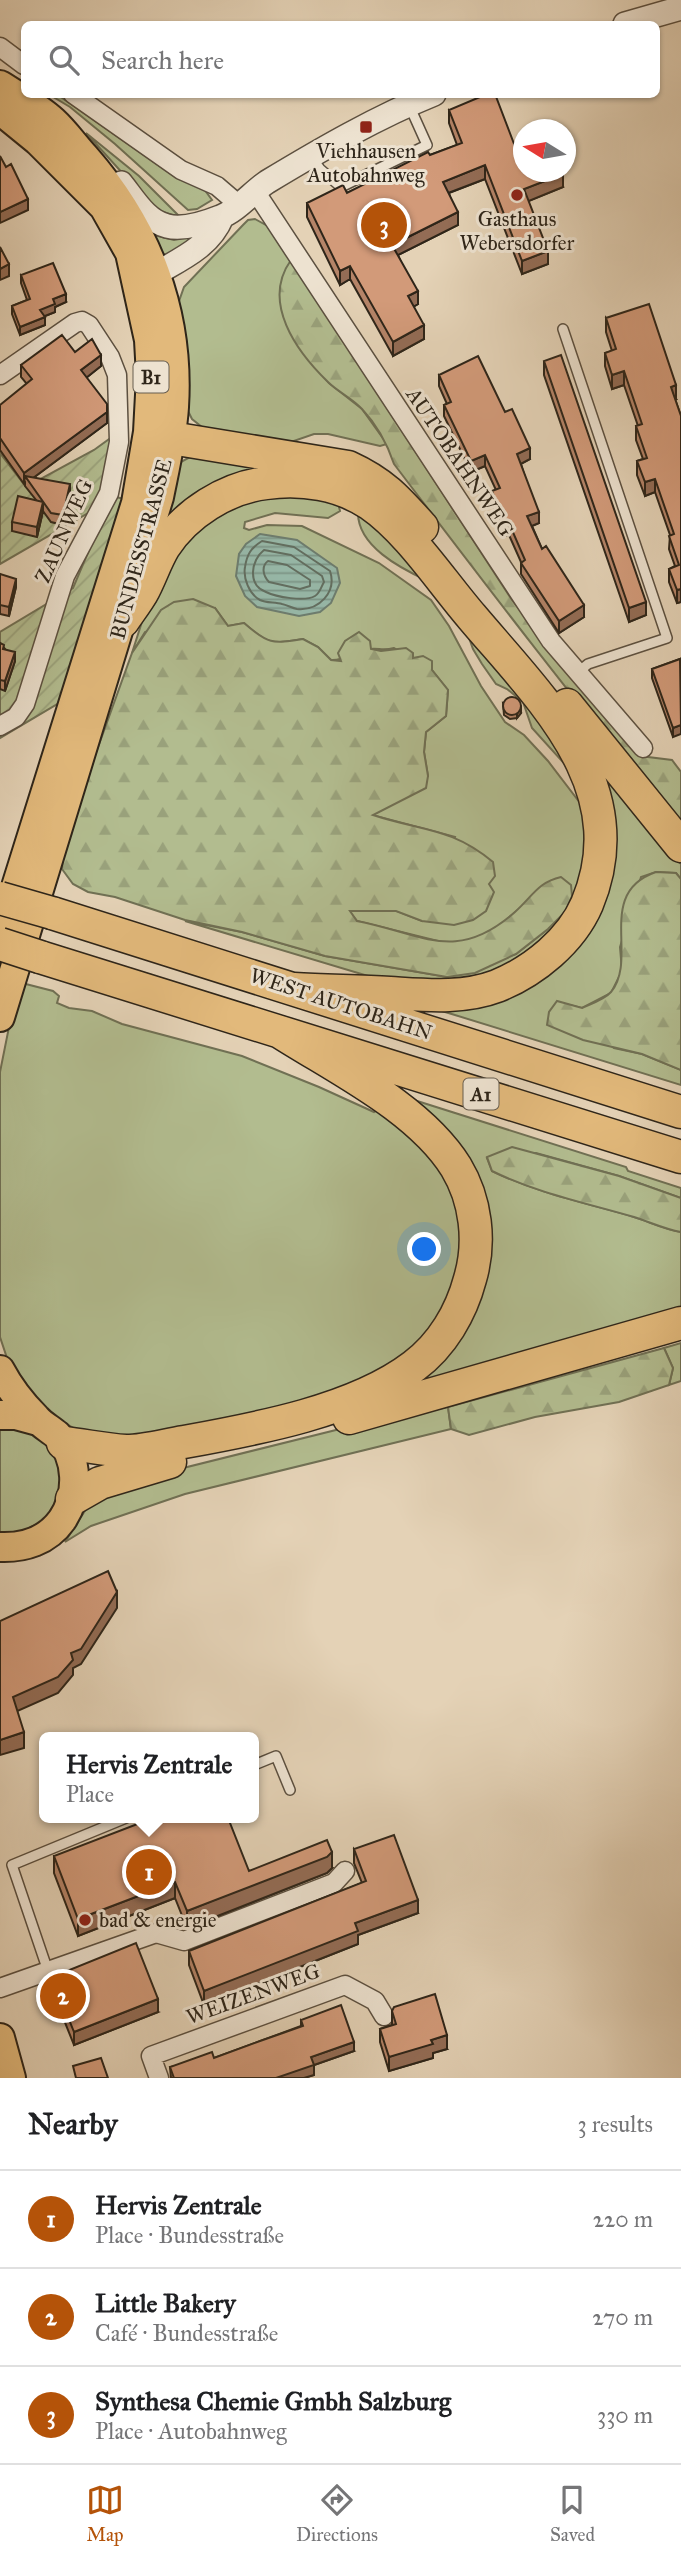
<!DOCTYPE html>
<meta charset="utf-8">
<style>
:root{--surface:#fff;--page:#f2f2f2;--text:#202124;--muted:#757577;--line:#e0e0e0;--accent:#b45309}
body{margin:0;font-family:"IM FELL Great Primer",serif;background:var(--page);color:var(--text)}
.compass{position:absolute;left:513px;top:119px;width:63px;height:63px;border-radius:50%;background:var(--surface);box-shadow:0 2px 5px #0004;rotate:281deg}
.you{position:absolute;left:425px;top:1250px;width:24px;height:24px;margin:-18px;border:5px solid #fff;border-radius:50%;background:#1a73e8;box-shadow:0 0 0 10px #1a73e833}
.badge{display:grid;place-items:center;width:46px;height:46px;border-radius:50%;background:var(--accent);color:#fff;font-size:23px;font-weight:700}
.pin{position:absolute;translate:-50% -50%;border:4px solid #fff;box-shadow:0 2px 7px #0006}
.popup{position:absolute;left:39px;top:1732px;width:220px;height:91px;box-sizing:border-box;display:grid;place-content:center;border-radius:10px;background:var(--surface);filter:drop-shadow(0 2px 5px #0005);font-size:23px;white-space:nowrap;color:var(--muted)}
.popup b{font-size:26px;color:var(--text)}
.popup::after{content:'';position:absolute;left:50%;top:100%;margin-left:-14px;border:14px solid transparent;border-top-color:var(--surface)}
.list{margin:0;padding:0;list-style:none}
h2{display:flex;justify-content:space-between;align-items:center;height:91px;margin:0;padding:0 28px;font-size:30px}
h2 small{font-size:23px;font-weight:400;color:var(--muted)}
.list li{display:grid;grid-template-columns:46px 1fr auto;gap:21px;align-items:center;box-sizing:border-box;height:98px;padding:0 28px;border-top:2px solid var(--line)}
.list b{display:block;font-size:26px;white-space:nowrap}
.list p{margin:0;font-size:23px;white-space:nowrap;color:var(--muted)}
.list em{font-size:23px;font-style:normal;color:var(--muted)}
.icon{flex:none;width:38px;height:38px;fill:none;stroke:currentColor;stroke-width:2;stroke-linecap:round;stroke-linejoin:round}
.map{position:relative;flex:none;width:681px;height:2078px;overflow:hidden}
.search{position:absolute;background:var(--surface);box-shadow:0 2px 5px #0004;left:21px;right:21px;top:21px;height:77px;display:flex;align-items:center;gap:18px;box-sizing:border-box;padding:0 24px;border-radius:10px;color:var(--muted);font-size:26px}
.sheet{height:385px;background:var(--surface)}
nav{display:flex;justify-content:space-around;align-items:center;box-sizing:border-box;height:98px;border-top:2px solid var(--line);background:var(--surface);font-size:19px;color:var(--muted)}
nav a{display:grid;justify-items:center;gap:4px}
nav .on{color:var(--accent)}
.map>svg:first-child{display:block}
.grass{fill:#b2bc8f;stroke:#707054;stroke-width:2}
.forest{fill:url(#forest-firs);stroke:#707054;stroke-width:2}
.garden{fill:url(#garden-furrows);stroke:#707054;stroke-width:2}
.water{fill:url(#water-rules);stroke:#6d7d6f;stroke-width:2}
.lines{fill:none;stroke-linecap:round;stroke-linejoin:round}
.shore{stroke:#626e60;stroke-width:2}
.service-casing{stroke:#5c5040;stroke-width:12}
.minor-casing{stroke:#5c5040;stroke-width:21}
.tertiary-casing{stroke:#5c5040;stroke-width:26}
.primary-casing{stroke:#2e2519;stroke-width:32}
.motorway-casing{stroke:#2e2519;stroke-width:35}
.service{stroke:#ede2d0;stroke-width:9}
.minor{stroke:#ede2d0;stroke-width:18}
.tertiary{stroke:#ede2d0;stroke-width:23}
.primary{stroke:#e2b97b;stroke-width:28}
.motorway{stroke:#e2b97b;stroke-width:32}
.motorway-bridge-casing{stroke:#2e2519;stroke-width:35;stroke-linecap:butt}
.motorway-bridge{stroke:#e2b97b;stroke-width:32}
.wall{fill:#b58468;stroke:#2e2519;stroke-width:2}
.shaded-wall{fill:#936c55;stroke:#2e2519;stroke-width:2}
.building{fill:#d29a79;stroke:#2e2519;stroke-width:2}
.poi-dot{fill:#8f2418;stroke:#ede2d0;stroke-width:2.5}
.labels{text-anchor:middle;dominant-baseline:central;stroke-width:6;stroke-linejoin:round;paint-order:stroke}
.shield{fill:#ede2d0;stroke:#675e50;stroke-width:2}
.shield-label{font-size:19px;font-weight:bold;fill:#2e2519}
.poi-label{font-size:21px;fill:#2e2519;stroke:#ede2d0}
.street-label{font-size:21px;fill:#2e2519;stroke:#ede2d0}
</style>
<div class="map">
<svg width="681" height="2078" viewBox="0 0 681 2078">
<defs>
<pattern id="forest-firs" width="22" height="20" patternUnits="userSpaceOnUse" patternTransform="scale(1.75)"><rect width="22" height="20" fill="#b2bc8f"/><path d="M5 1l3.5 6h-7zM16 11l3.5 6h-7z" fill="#99a17b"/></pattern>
<pattern id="garden-furrows" width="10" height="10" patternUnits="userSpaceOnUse" patternTransform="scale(1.75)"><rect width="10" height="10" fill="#b2bc8f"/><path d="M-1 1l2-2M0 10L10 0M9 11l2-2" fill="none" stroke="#99a17b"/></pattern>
<pattern id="water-rules" width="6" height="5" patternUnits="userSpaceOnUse" patternTransform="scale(1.75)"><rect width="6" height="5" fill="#97b8a8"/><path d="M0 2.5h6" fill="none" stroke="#7c9588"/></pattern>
</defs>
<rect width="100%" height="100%" fill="#e4d2b6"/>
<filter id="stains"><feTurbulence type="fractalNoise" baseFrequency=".00286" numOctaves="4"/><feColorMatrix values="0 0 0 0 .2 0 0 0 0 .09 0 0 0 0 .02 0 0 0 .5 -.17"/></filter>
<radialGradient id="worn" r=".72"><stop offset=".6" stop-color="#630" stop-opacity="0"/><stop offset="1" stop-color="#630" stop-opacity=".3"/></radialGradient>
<path class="grass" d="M50 95H58L177 178 204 189 212 200 197 209 188 210 115 144 70 107Z
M86 133 139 176 181 218 155 209Z
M255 219 273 229 291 260 300 349 329 383 362 409 387 444 380 446 328 434H314L291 442 207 431 192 419 186 407 178 304 184 287 243 225 248 220Z
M154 235 174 240 193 235 197 237 168 255 162 254Z
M190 457 284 469 161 535 179 463Z
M283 489 338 503 340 511 328 518 275 513 245 522 244 528 249 530 267 525 302 526 379 563 431 600 449 626 481 686 505 722 524 735 548 761 590 816 586 880 549 940 489 976 421 984 368 976 185 921 242 932 325 956 447 977 516 954 548 929 521 907 497 928 473 940 450 944 357 921 349 911H397L422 921 455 837 372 815 389 806 428 776 424 752 426 732 446 716 448 690 432 670 394 648C383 651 379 648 370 649 356 650 346 661 331 660L318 647 303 639C271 644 268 645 244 623L228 626 215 608 145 632 132 653 156 578 206 515Z
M358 513 374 518 426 580C400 568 358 546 358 513Z
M458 607 581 782 532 728 523 702 507 689 496 684 482 664 473 649Z
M592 762 640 813 681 864V879L676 873 656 872 641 877 620 947 622 971 611 993 582 1008 557 1002 614 1048 642 1054 681 1070V1085L442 1011 439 1008 589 922Z
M18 982 53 991 59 996 57 1003 69 1008 92 1011 122 1024 242 1056 319 1087 374 1112 379 1109 436 1153 468 1232 456 1292 423 1346 339 1397 123 1443 75 1429 51 1414 31 1391 7 1358 0 1337V1072Z
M414 1100 626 1167 628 1171 681 1188V1198L619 1176 536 1153 487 1158 492 1171C537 1193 586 1203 634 1217 650 1222 664 1229 681 1232V1315L442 1381 407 1384 487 1245Z
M681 1343V1381L669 1385 673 1368 664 1348Z
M448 1407 451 1429 185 1494 91 1526 65 1542 88 1506 127 1482 348 1427Z
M14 1428C25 1432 35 1434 44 1442 83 1480 50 1536 0 1534V1429Z"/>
<path class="forest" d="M291 260 512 600 584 692 640 756 672 760 681 772V830C582 711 488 588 394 464 387 443 377 425 362 409 352 398 338 392 328 382 296 351 261 302 291 260Z
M193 599 215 608 228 626 244 623C268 644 272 644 303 639L318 647 331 660 341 661 338 653 345 641 359 632 370 641 371 649 381 651 406 648 413 653V658L423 656 432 661V670L448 690 446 716 426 732 424 752 428 776 426 788 373 815C421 831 451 827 493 862L495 876 489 884 494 892 486 911 473 920 454 925 422 921 396 911H350L357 921C424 934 456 964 515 912 532 897 538 882 561 877L571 885 572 896 566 911 548 929 516 954 475 973 447 977 325 956 242 932 185 920 115 897 88 892 73 884 62 869 63 854 88 775 132 653 161 610 174 602Z
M656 872 676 873 681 879V1070L642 1054 583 1040 547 1025 549 1012 557 1001 582 1008C591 1004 605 999 611 992 639 958 595 893 656 872Z
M512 1147 619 1176 681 1198V1232C664 1229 650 1222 634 1217 586 1203 537 1193 492 1171L487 1157Z
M664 1348 673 1368 669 1385 619 1402 535 1417 469 1435 451 1429 448 1407Z"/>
<path class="garden" d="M112 437 105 489 95 509 0 564V453L26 487 94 450Z
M112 496 128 500 64 700 0 738V632L73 588Z"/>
<path class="water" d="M260 534 297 540 337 568 340 583 331 603 320 612 299 616 257 607 245 596 236 576 239 554 246 544Z"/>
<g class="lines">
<path class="shore" d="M262 541 294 547 330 571C337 592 319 611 297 609 292 608 287 605 282 604 275 602 266 603 260 600 249 594 243 578 245 567 247 554 251 548 262 541Z
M264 550 291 555 322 576 324 582C321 587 320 593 315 596 305 602 276 597 266 592 247 585 251 560 264 550Z
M268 561 287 565 310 580V586L300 589 269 582C263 576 261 566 268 561Z"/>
<defs>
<path id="service" d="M312 158 320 169 341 187 427 145 409 105
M563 329 667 638 588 664 577 673
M254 1765 276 1756 290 1790
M48 1971 12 1865 126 1818"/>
<path id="minor" d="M0 47 24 65
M73 94 181 170 217 186 238 204
M255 191 551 641 643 748
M0 375 75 323 82 321 89 325 110 357 117 375 119 442 109 493 65 576 25 704 16 717 0 726
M0 1988 156 1933 184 1941 334 1883 345 1871
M159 2078 151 2056 345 1985 375 2001 384 2016"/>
<path id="tertiary" d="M625 24 681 8
M121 183C134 199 146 221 167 226 183 230 205 223 220 217 237 211 252 192 267 182 320 150 377 117 434 94
M143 264 157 273C183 258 210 246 222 217"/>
<path id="primary" d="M0 85C17 96 38 107 53 121 65 132 74 145 85 157 147 228 180 312 174 407 172 438 165 467 159 497L0 1017
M0 110 38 141 104 207 130 253 149 340 151 376 148 432 136 503 0 938
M0 1370C9 1387 22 1404 36 1418 42 1425 50 1429 57 1435 79 1458 79 1495 62 1520 47 1541 24 1548 0 1547
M0 1415H16L38 1421
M0 2038 11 2078"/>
<path id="motorway" d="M171 438 348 467C383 483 397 499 422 527
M123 621C129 612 136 603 142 593 150 579 155 562 164 547 186 513 226 488 266 483 302 478 340 484 370 504 409 531 441 581 472 617 542 700 636 787 587 904 571 941 534 971 497 986 463 999 425 995 390 993 358 991 326 991 294 989
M567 705 681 846
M52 913 681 1112
M40 957 681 1157
M349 1418 681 1323
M63 1443C84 1445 105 1450 126 1451 145 1451 165 1445 184 1442 256 1429 355 1411 414 1366 442 1345 461 1313 470 1279 481 1242 476 1200 456 1167 419 1108 338 1069 280 1032
M72 1499 100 1483 170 1462"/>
</defs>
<use href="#service" class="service-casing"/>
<use href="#minor" class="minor-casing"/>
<use href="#tertiary" class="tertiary-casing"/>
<use href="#primary" class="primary-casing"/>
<use href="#motorway" class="motorway-casing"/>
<use href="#service" class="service"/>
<use href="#minor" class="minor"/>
<use href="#tertiary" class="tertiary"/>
<use href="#primary" class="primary"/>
<use href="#motorway" class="motorway"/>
<defs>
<path id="motorway-bridge" d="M0 898 52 913
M0 944 40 957"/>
</defs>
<use href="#motorway-bridge" class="motorway-bridge-casing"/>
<use href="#motorway-bridge" class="motorway-bridge"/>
</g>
<path class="wall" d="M449 110 516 149 563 187 528 201 548 264 522 274 485 179 449 193 458 225 398 255 418 304 413 307 424 339 393 356 350 279 340 285 307 217V203L347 193 430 155 457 145 449 123Z
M21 275 66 302 55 307V312L45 316V325L20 335 12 314V306L27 300 21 283Z
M606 318 676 399H675L681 416V602L677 603 669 582V569L675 566 669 549 670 535 655 492 645 496 637 475V461L643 459 636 440V426H638L624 385 612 389 605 366V353L612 351 606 332Z
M75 352 101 366 86 378 107 423 33 478 70 493 63 525 51 522 43 511 37 537 12 531V522L36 500 25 486V483L24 484 0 450V406L27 384 21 377V365Z
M544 361 646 615 629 622 544 375Z
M439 375 505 412 530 459 521 464 539 523 532 526 542 549 584 617 559 633 521 574V562L509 535 505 536 492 503V491L496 490 485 466 471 472 444 416V405L447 404 439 386Z
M0 574 16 587 9 616 0 614Z
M0 643 15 661 5 691 0 689Z
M680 659 673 737 652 678V669Z
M503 703 521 713 517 718 510 719 504 715Z
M354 1849 418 1913 358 1935V1944L204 2005 189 1965V1951L362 1883 354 1863Z
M54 1856 249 1871 332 1868 327 1873 187 1928 175 1898 78 1936 54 1873Z
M52 1977 158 2012 74 2045 52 1990Z
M392 2011 447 2049 433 2053V2058L389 2071 380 2042V2029L392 2025Z
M301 2020 354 2051 314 2065V2075L304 2078H171L170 2067 214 2058 301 2026Z"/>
<path class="shaded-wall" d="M485 165V179L443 195V182Z
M563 174V187L524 203V189Z
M28 199V210L0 223V212Z
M458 212V225L392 258V245Z
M548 251V264L522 274V261Z
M9 264V276L0 280V269Z
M350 266V279L340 285V271Z
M418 291V304L408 310V296Z
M66 294V302L55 307V312L40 318V310L53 299Z
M45 317V325L20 335V327Z
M424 325V339L393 356V342Z
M101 355V366L81 382V370Z
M624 371V385L612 389V375Z
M676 385V399L671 401V387Z
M107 412V423L29 481 25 476 24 484V473Z
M530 448V459L517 466V454Z
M485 455V466L471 472V461Z
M655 479V492L645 496V482Z
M70 484V493L63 525V515Z
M43 502V511L37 537V527Z
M539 512V523L527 528V516Z
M509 523V535L505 536V525Z
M16 579V587L9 616V607Z
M681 589V602L677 603V590Z
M646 602V615L629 622V608Z
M584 605V617L559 633V621Z
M15 652V661L5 691V681Z
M521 708V713L517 718V714Z
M681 725V734L673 737V728Z
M117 1592V1608L81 1664 73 1668V1675L58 1693 13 1713V1697L71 1653Z
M24 1732V1748L0 1755V1740Z
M332 1852V1868L327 1873 187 1928V1911Z
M175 1882V1898L78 1936V1919Z
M418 1900V1913L358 1935V1944L204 2005V1991L355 1923Z
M158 1999V2012L74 2045V2032Z
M447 2035V2049L433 2053V2058L389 2071V2057L431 2040Z
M354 2042V2051L314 2065V2075L304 2078H276L311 2057Z"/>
<path class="building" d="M487 94H495L516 149 523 146V172H562L563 174 524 189 548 251 522 261 485 165 443 182 458 212 392 245 418 291 408 296 424 325 393 342 350 266 340 271 307 203 343 185 347 193 428 152 430 155 462 143 449 110Z
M0 156 6 167 11 164 28 199 0 212Z
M0 247 9 264 0 269Z
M53 263 66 294 53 299 55 304 40 310 45 317 20 327 12 306 30 299 21 275Z
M649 304 676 385 671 387 681 416V589L677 590 669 569 679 565 669 536 674 534 655 479 645 482 637 461 647 458 636 426 642 424 624 371 612 375 605 353 616 349 606 318Z
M62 335 75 352 92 339 101 355 81 370 107 404V412L24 473 0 438V405L32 379 21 365Z
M561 355 646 602 629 608 544 361Z
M478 356 505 412 512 409 530 448 517 454 539 512 527 516 542 549 546 546 584 605 559 621 521 563 525 560 509 523 505 525 492 491 500 488 485 455 471 461 444 405 451 402 439 375Z
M25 476 70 484 63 515 51 513Z
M18 496 43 502 37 527 12 522Z
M0 574 16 579 9 607 0 605Z
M0 643 4 645 3 649 15 652 5 681 0 680Z
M680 659 681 725 673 728 652 669Z
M503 706a9 9 0 1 1 18 0a9 9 0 1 1-18 0Z
M108 1571 117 1592 81 1649 71 1653 73 1660 58 1677 13 1697 24 1732 0 1740V1621Z
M153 1818H228L249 1871 327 1840 332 1852 327 1857 187 1911 175 1882 78 1919 54 1856Z
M394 1835 418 1900 355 1923 358 1931 204 1991 189 1951 366 1881 354 1849Z
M136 1943 158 1999 74 2032 52 1977Z
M435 1994 447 2035 431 2040 433 2044 389 2057 380 2029 396 2024 392 2011 394 2007Z
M341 2005 354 2042 311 2057 314 2065 276 2078H174L170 2067 212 2052 214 2058 260 2041 303 2026 301 2020Z
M101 2058 108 2078H76L73 2066Z"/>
<g class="poi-dot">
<rect x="359" y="120" width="14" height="14" rx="3.5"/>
<circle cx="517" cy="195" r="7"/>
<circle cx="85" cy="1920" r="7"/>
</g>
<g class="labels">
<g class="shield">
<rect x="133.5" y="361.5" width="35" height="31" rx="5"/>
<rect x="463.5" y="1078.5" width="35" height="31" rx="5"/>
</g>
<g class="shield-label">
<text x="151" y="377">B1</text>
<text x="481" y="1094">A1</text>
</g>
<g class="poi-label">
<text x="366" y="151">Viehhausen<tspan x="366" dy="24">Autobahnweg</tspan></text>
<text x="517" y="219">Gasthaus<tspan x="517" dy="24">Webersdorfer</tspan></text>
<text x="99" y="1920" text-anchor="start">bad &amp; energie</text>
</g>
<g class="street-label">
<text transform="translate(460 462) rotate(56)">AUTOBAHNWEG</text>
<text transform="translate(64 531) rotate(-66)">ZAUNWEG</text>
<text transform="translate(141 549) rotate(-75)">BUNDESSTRASSE</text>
<text transform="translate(341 1004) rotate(18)">WEST AUTOBAHN</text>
<text transform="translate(253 1994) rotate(-20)">WEIZENWEG</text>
</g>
</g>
<rect width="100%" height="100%" filter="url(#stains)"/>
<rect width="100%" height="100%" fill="url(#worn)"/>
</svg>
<svg class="compass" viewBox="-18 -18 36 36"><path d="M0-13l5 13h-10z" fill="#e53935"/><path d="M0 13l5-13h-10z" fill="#757577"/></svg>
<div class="you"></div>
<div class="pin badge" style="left:149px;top:1872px">1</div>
<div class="popup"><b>Hervis Zentrale</b>Place</div>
<div class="pin badge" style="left:63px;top:1996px">2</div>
<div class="pin badge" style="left:384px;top:225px">3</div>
<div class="search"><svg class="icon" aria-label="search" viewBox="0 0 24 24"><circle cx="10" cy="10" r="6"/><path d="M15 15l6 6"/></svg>Search here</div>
</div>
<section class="sheet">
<h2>Nearby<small>3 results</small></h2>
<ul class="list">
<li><span class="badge">1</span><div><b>Hervis Zentrale</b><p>Place · Bundesstraße</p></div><em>220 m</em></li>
<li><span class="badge">2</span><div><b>Little Bakery</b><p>Café · Bundesstraße</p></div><em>270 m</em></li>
<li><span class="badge">3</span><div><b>Synthesa Chemie Gmbh Salzburg</b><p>Place · Autobahnweg</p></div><em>330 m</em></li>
</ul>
</section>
<nav>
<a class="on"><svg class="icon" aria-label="map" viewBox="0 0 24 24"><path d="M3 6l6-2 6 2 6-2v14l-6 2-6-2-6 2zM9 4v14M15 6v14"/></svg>Map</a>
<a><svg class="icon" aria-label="directions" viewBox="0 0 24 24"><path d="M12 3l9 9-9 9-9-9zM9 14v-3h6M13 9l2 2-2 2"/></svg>Directions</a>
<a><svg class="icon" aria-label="saved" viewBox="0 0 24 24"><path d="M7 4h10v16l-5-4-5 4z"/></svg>Saved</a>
</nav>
